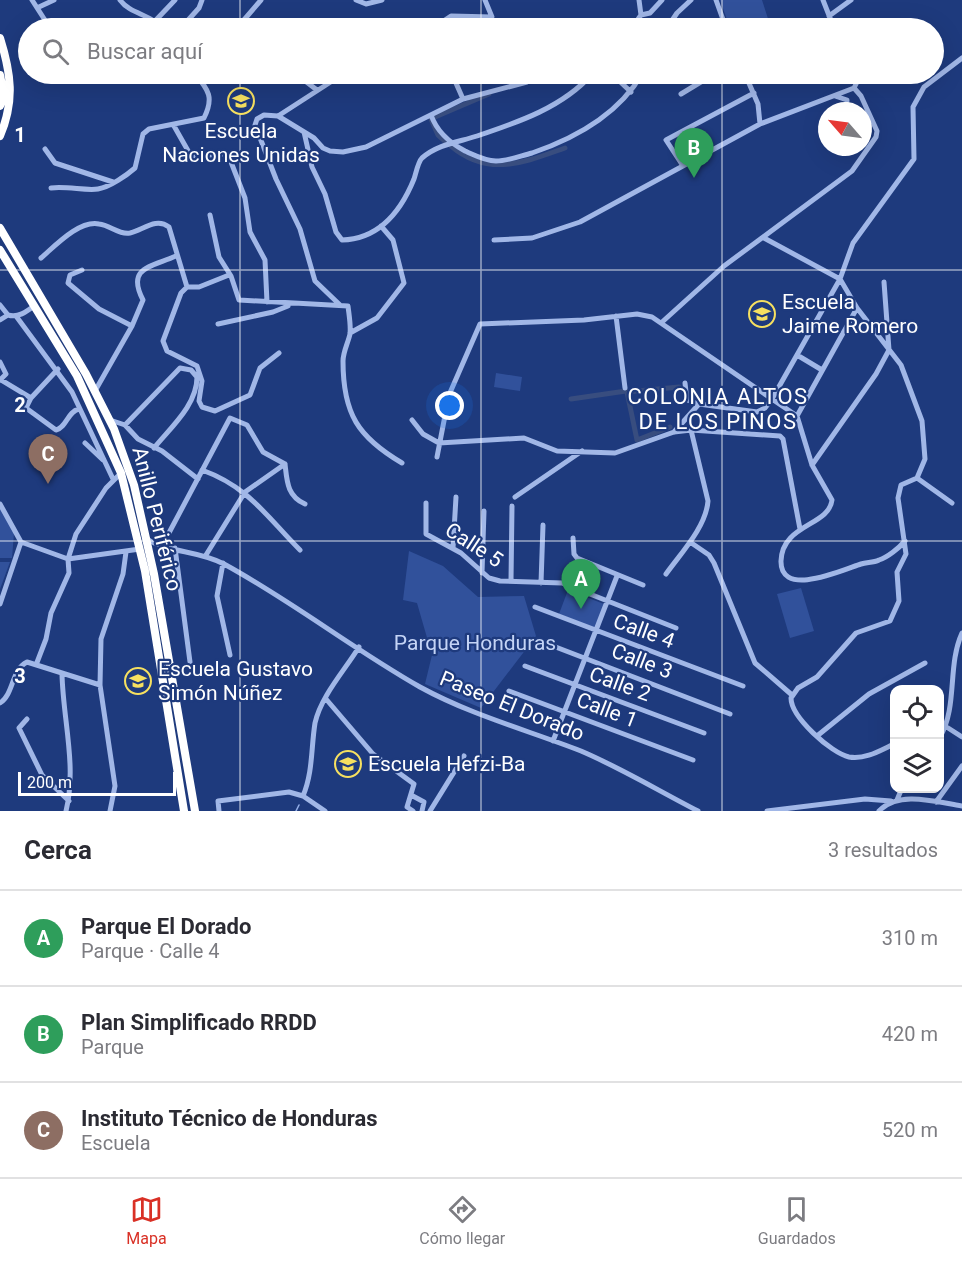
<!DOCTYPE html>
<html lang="es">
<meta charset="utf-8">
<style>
:root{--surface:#fff;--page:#f7f7f7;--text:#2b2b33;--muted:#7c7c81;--line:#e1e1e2;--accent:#d93025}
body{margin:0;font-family:Roboto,sans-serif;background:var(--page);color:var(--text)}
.controls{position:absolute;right:18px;bottom:18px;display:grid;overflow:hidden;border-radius:12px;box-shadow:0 6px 24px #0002}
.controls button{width:54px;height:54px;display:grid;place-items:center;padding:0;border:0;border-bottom:2px solid var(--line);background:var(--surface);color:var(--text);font:30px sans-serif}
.compass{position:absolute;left:818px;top:102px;width:54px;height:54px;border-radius:50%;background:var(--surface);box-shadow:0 6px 24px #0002;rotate:298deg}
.scale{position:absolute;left:18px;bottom:15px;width:158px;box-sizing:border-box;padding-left:6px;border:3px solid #fff;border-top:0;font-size:16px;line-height:21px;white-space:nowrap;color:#fff;-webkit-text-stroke:4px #1e3a7d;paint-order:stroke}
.you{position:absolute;left:450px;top:406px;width:21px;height:21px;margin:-15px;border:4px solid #fff;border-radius:50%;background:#1a73e8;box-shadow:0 0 0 9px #1a73e833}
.badge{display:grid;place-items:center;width:39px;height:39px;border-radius:50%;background:var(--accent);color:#fff;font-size:20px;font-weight:700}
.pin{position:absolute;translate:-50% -50px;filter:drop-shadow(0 2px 3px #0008)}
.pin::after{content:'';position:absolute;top:32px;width:21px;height:18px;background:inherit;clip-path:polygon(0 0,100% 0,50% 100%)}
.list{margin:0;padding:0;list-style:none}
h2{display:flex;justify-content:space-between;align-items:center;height:78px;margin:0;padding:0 24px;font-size:26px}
h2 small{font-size:20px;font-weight:400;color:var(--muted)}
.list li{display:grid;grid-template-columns:39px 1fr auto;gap:18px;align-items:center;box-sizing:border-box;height:96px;padding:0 24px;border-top:2px solid var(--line)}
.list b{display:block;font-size:22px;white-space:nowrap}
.list p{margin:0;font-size:20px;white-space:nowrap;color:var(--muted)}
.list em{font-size:20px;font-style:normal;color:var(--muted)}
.icon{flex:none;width:33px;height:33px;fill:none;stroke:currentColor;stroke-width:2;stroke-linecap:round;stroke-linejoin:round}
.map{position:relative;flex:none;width:962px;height:811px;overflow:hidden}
.search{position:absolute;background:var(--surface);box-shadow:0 6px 24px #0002;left:18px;right:18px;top:18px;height:66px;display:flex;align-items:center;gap:15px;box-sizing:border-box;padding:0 21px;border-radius:33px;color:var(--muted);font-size:22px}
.sheet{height:366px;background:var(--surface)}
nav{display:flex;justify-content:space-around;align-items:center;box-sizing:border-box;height:84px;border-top:2px solid var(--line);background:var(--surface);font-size:16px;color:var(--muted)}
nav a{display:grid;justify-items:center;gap:3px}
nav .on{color:var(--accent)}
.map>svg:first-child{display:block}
.green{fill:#31519b}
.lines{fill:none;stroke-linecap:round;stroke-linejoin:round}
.stream{stroke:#94afe9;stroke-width:1.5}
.canal{stroke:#384d7f;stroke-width:5}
.minor{stroke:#a1b7e7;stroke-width:5}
.highway{stroke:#fff;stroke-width:8}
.grid{fill:none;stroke:#fff;stroke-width:1.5;stroke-opacity:0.55}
.labels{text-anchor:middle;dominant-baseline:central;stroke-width:4.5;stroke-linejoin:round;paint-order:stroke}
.poi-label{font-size:21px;fill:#fff;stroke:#1e3a7d;text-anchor:start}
.street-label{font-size:21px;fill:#fff;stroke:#1e3a7d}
.park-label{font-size:21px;fill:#c4d4f6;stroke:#1e3a7d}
.neighbourhood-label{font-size:22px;letter-spacing:1.5px;fill:#fff;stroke:#1e3a7d}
.grid-label{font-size:20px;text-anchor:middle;font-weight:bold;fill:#fff;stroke:#1e3a7d;stroke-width:4.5;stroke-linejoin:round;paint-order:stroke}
</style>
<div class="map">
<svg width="962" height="811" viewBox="0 0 962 811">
<rect width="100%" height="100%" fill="#1e3a7d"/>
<path class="green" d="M720 0H762L771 28H730Z
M496 373 522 377 520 391 494 387Z
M0 505 14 533 12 558H0Z
M409 551 443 566 478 597 524 596 536 636 481 708 425 684 432 655 417 603 403 600Z
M0 562H10L0 589Z
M801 588 814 631 790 638 777 594Z
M568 590 604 604 595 628 559 614Z"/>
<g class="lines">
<path class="stream" d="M296 811 299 805"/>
<path class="canal" d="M435 117 489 94
M431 119 438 135 446 142
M451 146C489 178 525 162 565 148
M571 399 626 391
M670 427 637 440 627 392 679 387"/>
<path class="minor" d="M32 0 50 28
M120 0C131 15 152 14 160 28
M356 0 366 4 382 0
M716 0 726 28
M823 0 834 28
M39 7 54 0
M641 15 650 13 662 0
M829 16 851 0
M156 20 175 0
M181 28 199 8 202 0
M237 28 261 0
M339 28H358
M433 28 451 16 492 17 485 0
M632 28 641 15 639 0
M667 28 677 13 691 0
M808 28 832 23
M86 74 95 81 114 80
M296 74 317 90
M452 74 463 99
M612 74 631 92
M745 74 758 104 760 124
M854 88 861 74
M681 94 714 74
M835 96 847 100 846 111
M431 115C437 132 450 143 465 151 474 155 486 161 496 161 508 161 520 156 532 153 576 138 618 115 642 74
M278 116 314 138 323 148 330 151 343 152 366 147 463 99 527 82
M174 126 191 156 225 154 231 162 245 198 250 232 265 260 267 302
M304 132 312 167 325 194 336 232 342 240C379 239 401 211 414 179 416 173 418 162 422 158 438 144 459 142 477 136 519 122 563 107 592 74
M45 149 55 163 113 182
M683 166 666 140 754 93
M51 188C67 186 86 191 98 189 110 187 127 175 135 168L143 134 149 129 204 118C214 98 209 90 195 74
M210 215 219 257 231 276 239 300 348 306C349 315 351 325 350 334 348 343 343 352 343 361 343 414 358 437 402 463
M764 238 840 279 857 308 901 365 922 421 925 459 917 478 901 485 898 498 906 554 897 572 899 601 890 621 856 633 817 677 798 688 791 698C791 717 831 753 849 757 865 760 881 750 894 744
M494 240 532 238 580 222 760 124 854 88 861 96 877 131 876 137 852 171 724 266 661 323
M41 258C55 246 79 220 99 224 110 225 119 235 130 233 143 230 156 217 169 227L187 287
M82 270 70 275 68 283 99 309 132 326
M229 275 199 287H187L181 293 163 341 167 351 197 366 202 381 199 401 202 407 215 411 250 395 260 368 279 353
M0 305 8 315
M340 305 315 281 300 229 276 179 255 125 257 119 264 115 278 116 343 74
M16 316 72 392 113 479
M616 316 625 388
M0 320 8 315C18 318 26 312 34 306
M218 324 273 312 288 306
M350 333 377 318 404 283 393 240 381 226
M797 355 822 370
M0 362 6 374 0 380
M58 369 31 398 26 408 56 430C67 427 67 412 79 409
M1 380 31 398
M685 383 687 400 699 404
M95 391 132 326 143 300C126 267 151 267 176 256
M797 416 812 465 832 500C829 526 782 524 781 561 780 599 845 569 861 564 867 562 873 563 879 560 888 557 899 548 905 541
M110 420 125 425 138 439 162 451 198 479
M412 420 423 434 439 443 524 438 557 451 615 453 674 432 691 430 780 436 783 439 800 529
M125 425 180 368 191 370 197 377C197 405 171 427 154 448
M674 432 699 404 757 412 765 408 772 399 840 279 853 243 914 159 913 107 924 87 962 58
M85 443 103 460
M437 457 449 395 480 324 584 320 637 314 652 317 797 416 857 308
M812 465 876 374 889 350 884 282
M202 470C249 487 266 516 300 550
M917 478 952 503
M515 497 582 451
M426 503V534L461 553 489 578 500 581 562 583 676 628
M0 504 21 542 0 604
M573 538 574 554 577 558 643 585
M147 539C168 553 198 550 224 564 292 601 353 649 420 687 471 715 527 730 581 751 621 768 659 791 698 811
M21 542 68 559 140 549
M690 542 709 555 714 563 755 663 792 695
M162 546 230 418 247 425 263 452 285 464C287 481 287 496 305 504
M175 548 190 662
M453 548 456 497
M206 555 245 492 285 464
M223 563 217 596 230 655
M482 573 484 511
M666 574C681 553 706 527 708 501L691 430
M511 581 512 506
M541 583 543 525
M535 607 743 686
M540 641 730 714
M36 665 46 639 51 613 69 573 68 559 76 534 106 488 121 473
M525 666 704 733
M62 674C63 720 77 766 66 811
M509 691 693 760
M326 699 373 754 414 784 407 807 413 811
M0 703C14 694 11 670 27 662L100 685
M27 719 19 728 42 775 69 801
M945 726 962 737
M817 736 869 694 925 663
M940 737C958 706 947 666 962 633
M553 741 617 576
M411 795 424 802 422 811
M303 796C313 772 311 748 315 723 321 696 345 670 359 647
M897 800 902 788
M936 802 962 766
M110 811 115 786 100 685 101 639 123 574 126 552
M219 811 218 801 289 792 303 796 325 811
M430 811 464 756
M767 811 865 799 891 801
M879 811C899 790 936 802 962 806"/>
<path class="highway" d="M0 38C11 73 15 101 0 136
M0 75 4 95 0 106
M0 228 86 374 114 429 134 485 154 574 195 811
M0 250 77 376 121 473 145 571 184 811"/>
</g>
<path class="grid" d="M240 0V28M481 0V28M722 0V28M240 74V811M481 74V811M722 74V811M0 270H962M0 541H962"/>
<defs>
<symbol id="school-ring" viewBox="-11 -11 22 22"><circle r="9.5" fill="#1e3a7d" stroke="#f6e060" stroke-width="1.5"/><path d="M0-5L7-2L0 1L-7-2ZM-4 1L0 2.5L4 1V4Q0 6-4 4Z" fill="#f6e060"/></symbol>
</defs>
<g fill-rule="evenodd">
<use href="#school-ring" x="226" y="86" width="30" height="30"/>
<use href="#school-ring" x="747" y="299" width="30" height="30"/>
<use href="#school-ring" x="123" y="666" width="30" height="30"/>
<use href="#school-ring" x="333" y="749" width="30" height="30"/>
</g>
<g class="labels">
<g class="poi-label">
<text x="241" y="131" text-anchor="middle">Escuela<tspan x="241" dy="24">Naciones Unidas</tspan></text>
<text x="782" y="302">Escuela<tspan x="782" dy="24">Jaime Romero</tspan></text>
<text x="158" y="669">Escuela Gustavo<tspan x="158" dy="24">Simón Núñez</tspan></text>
<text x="368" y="764">Escuela Hefzi-Ba</text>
</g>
<g class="street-label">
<text transform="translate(157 519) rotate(76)">Anillo Periférico</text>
<text transform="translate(474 545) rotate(33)">Calle 5</text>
<text transform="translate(644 631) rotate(20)">Calle 4</text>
<text transform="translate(642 661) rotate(21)">Calle 3</text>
<text transform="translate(620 684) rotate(20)">Calle 2</text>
<text transform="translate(512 706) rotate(22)">Paseo El Dorado</text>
<text transform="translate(607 710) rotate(21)">Calle 1</text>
</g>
<g class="park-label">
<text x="475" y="643">Parque Honduras</text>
</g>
<g class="neighbourhood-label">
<text x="718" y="396">COLONIA ALTOS<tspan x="718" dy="25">DE LOS PINOS</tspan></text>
</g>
</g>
<g class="grid-label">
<text x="20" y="142">1</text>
<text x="20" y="412">2</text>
<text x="20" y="683">3</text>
</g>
</svg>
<div class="controls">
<button><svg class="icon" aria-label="locate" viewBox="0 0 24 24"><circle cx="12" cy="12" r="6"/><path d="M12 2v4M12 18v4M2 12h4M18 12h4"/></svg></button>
<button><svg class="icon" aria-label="layers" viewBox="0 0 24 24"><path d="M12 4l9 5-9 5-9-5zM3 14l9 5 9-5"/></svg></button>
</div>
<svg class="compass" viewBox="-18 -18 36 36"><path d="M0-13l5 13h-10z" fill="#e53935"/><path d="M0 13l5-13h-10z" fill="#7c7c81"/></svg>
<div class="scale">200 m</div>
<div class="you"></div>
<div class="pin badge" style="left:581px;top:609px;background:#2e9e5b">A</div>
<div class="pin badge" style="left:694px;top:178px;background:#2e9e5b">B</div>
<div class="pin badge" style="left:48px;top:484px;background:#8d6e63">C</div>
<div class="search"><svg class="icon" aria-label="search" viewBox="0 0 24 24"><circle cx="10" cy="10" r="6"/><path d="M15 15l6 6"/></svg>Buscar aquí</div>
</div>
<section class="sheet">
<h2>Cerca<small>3 resultados</small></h2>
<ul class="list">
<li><span class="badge" style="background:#2e9e5b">A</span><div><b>Parque El Dorado</b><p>Parque · Calle 4</p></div><em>310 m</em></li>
<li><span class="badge" style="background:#2e9e5b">B</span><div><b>Plan Simplificado RRDD</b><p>Parque</p></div><em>420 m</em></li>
<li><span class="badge" style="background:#8d6e63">C</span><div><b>Instituto Técnico de Honduras</b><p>Escuela</p></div><em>520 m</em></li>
</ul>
</section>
<nav>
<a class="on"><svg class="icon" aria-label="map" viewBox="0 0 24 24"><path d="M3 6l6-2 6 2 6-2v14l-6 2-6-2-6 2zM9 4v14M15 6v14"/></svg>Mapa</a>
<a><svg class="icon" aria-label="directions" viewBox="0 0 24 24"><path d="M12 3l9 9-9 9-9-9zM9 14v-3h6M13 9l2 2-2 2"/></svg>Cómo llegar</a>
<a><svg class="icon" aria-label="saved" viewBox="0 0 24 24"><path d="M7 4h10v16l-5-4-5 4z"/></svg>Guardados</a>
</nav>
